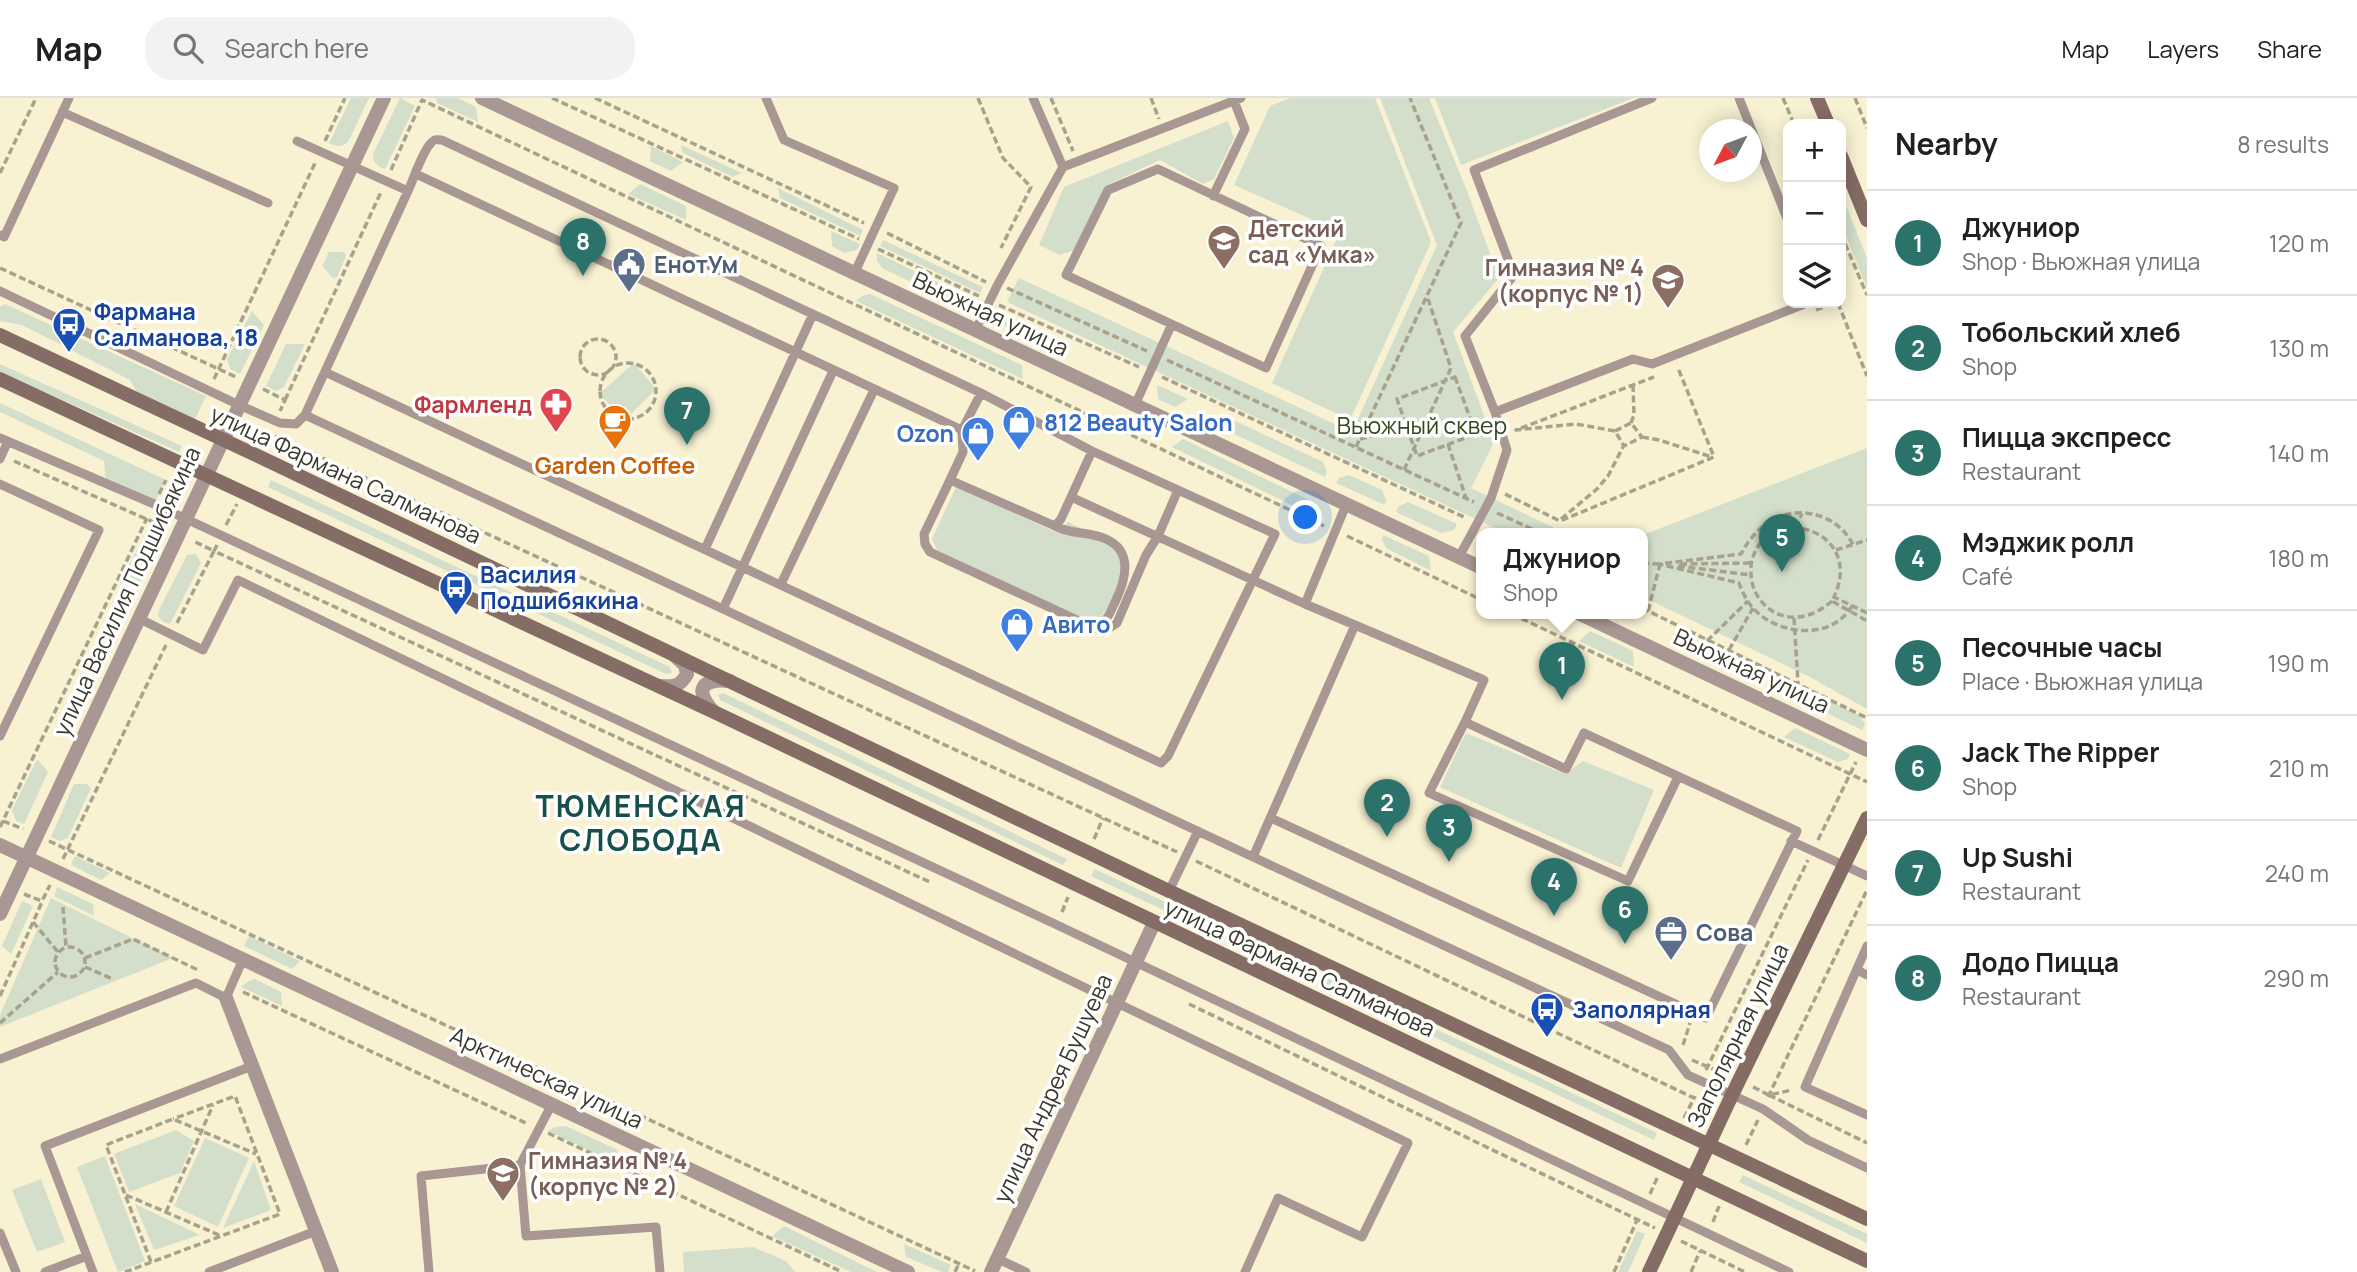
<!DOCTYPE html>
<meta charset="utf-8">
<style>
:root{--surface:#fff;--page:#f2f2f2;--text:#202124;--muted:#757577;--line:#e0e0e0;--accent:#2b726a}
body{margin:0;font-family:Manrope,sans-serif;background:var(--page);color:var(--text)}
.controls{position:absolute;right:21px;top:21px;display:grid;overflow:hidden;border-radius:14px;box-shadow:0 4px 18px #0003}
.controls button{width:63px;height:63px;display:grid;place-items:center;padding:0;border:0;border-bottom:2px solid var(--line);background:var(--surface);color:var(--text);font:35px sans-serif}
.compass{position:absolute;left:1699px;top:21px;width:63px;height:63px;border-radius:50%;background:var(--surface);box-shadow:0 4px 18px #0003;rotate:229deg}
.you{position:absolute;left:1306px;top:420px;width:24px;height:24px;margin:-18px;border:5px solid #fff;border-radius:50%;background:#1a73e8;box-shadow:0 0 0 10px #1a73e833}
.badge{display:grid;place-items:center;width:46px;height:46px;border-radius:50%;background:var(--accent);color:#fff;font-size:23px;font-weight:700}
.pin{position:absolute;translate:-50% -58px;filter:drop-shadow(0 2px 4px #0008)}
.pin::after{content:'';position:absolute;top:37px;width:24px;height:21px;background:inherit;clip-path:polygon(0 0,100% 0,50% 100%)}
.popup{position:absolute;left:1476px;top:430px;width:172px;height:91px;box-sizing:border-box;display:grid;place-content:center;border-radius:14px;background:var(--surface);filter:drop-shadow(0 2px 5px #0005);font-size:23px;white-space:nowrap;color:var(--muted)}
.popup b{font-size:26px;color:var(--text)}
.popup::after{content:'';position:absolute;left:50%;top:100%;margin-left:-14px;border:14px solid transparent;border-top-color:var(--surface)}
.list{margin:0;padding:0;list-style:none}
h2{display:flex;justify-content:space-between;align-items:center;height:91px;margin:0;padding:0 28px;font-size:30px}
h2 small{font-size:23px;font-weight:400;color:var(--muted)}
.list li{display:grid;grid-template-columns:46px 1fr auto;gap:21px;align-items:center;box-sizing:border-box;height:105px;padding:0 28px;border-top:2px solid var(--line)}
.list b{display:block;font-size:26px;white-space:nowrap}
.list p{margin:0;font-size:23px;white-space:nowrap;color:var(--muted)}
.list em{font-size:23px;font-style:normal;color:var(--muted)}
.icon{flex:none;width:38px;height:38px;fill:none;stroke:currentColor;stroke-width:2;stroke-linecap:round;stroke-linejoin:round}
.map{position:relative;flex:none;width:1867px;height:1174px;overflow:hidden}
header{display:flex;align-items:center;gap:42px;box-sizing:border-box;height:98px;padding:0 35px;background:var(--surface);border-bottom:2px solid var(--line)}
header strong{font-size:33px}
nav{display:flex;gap:38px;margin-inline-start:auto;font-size:24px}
.search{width:490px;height:63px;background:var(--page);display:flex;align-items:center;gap:18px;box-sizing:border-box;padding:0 24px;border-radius:28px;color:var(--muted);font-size:26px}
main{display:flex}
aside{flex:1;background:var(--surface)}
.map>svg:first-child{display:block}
.green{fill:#d3dfcb}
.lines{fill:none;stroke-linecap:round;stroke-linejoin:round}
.path{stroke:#a7a28c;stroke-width:3.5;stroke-dasharray:7 3.5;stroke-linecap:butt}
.lane{stroke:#a89792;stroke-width:9}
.street{stroke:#a89792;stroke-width:14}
.secondary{stroke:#856c65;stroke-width:14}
.labels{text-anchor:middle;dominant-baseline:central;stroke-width:7;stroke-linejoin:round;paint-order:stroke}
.education-label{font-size:23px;font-weight:bold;fill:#785e54;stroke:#fff;text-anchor:start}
.service-label{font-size:23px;font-weight:bold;fill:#4e5e75;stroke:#fff;text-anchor:start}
.transit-label{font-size:23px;font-weight:bold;fill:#164399;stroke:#fff;text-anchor:start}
.street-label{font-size:23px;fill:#3b392d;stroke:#fff}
.health-label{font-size:23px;font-weight:bold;fill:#be3a42;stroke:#fff;text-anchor:end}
.shop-label{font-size:23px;font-weight:bold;fill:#366cbe;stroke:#fff;text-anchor:start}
.park-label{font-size:23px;fill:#31491a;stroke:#fff}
.food-label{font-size:23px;font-weight:bold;fill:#c56008;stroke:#fff}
.district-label{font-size:30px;font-weight:bold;letter-spacing:2px;fill:#165049;stroke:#fff}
</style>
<header>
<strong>Map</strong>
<div class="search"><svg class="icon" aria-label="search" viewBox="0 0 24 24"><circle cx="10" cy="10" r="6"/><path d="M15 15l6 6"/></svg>Search here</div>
<nav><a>Map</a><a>Layers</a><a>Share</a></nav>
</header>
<main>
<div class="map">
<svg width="1867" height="1174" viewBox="0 0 1867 1174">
<rect width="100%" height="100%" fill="#f8f2d3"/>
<path class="green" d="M351 0H369L348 44C341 49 337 49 329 45Z
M400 0 415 8 385 71C377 68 373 65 373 56Z
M436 0H457L476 9 478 24 437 5Z
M1290 0H1375L1431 144 1350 322 1272 285 1340 134 1234 87 1270 8Z
M1380 0H1429L1467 93 1499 180 1453 234 1494 344 1471 390 1567 436H1508L1007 204 1019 180 1352 334 1437 147Z
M1435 0H1634L1461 67Z
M1228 23 1234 40 1214 81 1203 86 1160 62 1105 88 1074 152 1060 157 1039 147 1064 89Z
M681 47 742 75 733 79 683 55Z
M651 48 683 64 671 73 650 63Z
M640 86 686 108V122L628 96Z
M778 90 863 132 860 138 780 100Z
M1841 95 1867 160V190L1841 126Z
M831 133 860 146 857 152 844 155 832 148Z
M883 142 983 189 980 195 880 148Z
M329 154H344L346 158 337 179 333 180 322 168Z
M877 155 980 205 973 210H964L882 170 877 163Z
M870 196 1022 267 1023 281 856 203 862 198Z
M5 206 206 298 195 321 136 293 130 282 22 227 0 223V209Z
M252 213 264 227 240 276 230 271 227 261Z
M1000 214 1037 231 1026 240C1010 233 1004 232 1000 214Z
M286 246H305L284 289 276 293 266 288Z
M634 265 656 291 625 322 599 296Z
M0 266 182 348 179 354 0 274Z
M1157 287 1188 301 1175 309 1158 301Z
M0 305 166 382 154 406 106 385 104 363 0 314Z
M1229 320 1323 364 1327 374 1325 379 1228 333Z
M1183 341 1315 405 1302 412 1172 349Z
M1867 350V611L1808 578 1643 499V437Z
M1349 377 1382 392 1386 402 1385 407 1336 385 1339 380Z
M271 382 670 569 672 575 666 576 268 389Z
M956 389 1058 435 1068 424C1086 434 1124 446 1123 472 1123 480 1117 490 1114 498 1108 510 1103 520 1090 526L937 452 932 441Z
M1408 404 1457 426 1454 432 1441 435 1396 414 1399 408Z
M154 435 163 439 138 489 120 485 144 438Z
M1383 437 1429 458 1431 473 1386 450 1382 441Z
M196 456 201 465 170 526 163 524 158 518 159 512 187 457Z
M1590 533 1633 553 1634 569 1579 543Z
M1775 578 1859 617 1865 626 1862 632 1775 590Z
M723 595 1067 761 1063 767 720 602 718 597Z
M1795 630 1850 656 1848 661 1838 664 1784 639Z
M1466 635 1565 676 1583 663 1654 692 1621 770 1440 689Z
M37 661 48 674 24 726 16 723 12 712Z
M74 686H87L91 690 68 740 60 743 51 739Z
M75 758 110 775 101 782 71 767Z
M1095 771 1657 1035 1654 1042 1091 778Z
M57 789 93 806 94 818 54 798Z
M51 800 173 860 0 929V917Z
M22 803 33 808 11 856 2 848Z
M249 838 300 863 292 871 244 848Z
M255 881 281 894 282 908 241 889 249 883Z
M499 956V955L558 983 549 992 501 969Z
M566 1028 618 1052V1066L548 1033 555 1029Z
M176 1032 194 1043 180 1075 129 1094 114 1056Z
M205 1040 249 1060 218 1129 174 1108Z
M105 1058 145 1163 118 1174 77 1069Z
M254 1063 271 1112 223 1130Z
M1743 1077 1867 1136V1145L1739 1084Z
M41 1081 65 1144 37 1154 12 1092Z
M135 1106 200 1137 154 1152Z
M784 1128 877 1174H851L772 1138Z
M1637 1133 1645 1136 1628 1174H1618Z
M904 1146 951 1167 948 1174H942L906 1159Z
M753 1149 786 1163 795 1174H684L683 1154Z"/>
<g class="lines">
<path class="path" d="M552 0 859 141
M595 0 864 125
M978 0 1003 60 1031 89 1001 150
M1051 0 1073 53
M1151 0 1159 21
M1783 0 1794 26
M1855 0 1867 30
M325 43 345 0
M391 72 422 2 1324 428
M0 75 36 0
M887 135 986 184
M1841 136 1867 197
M878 151 979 198
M0 170 236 279
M1007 190 1147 253
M1838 205 1867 278
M999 207 1139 269
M1816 212 1834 205
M580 259a18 18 0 1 1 36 0a18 18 0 1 1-36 0Z
M1167 262 1474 404
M600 293a28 28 0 1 1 56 0a28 28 0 1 1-56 0Z
M1162 279 1466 420
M1455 279 1476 336 1417 358 1397 301Z
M214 281 316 63
M263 291 285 302 280 313
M285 302 381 94
M1631 325 1634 317 1633 287
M1615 333 1631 325 1642 339 1624 348 1615 333 1576 326 1516 332 1654 279
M275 338 1177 754
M1642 339 1659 342 1712 359
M1360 341 1407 329
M1448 346 1466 400
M1356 349 1461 125 1410 0
M14 363 167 430
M1404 372 1451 270 1428 201
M159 396 166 382
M1505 396 1560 423 1714 359 1678 270
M1497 415 1543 436
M1561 421 1597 391 1608 378 1623 349
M226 427 237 406
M1795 429 1802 416
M1489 431 1500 436
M1347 438 1482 502
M217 447 214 453 932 785
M1836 452 1867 442
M1642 465 1658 466
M1680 466 1752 465
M1678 468 1751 477
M1832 503C1811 522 1781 527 1761 503 1753 493 1750 481 1751 468 1760 402 1867 428 1834 499
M1852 508C1831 544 1776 537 1752 509 1746 502 1742 493 1739 485L1659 466 1741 456C1749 441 1760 428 1776 420 1804 407 1840 419 1853 447
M1642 510 1867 620
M1648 513 1660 466
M1867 515 1834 499 1832 503 1867 523
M1512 516 1867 684
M1794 520 1798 585
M177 525 214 453 193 443
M1707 543 1748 503
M1729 552 1753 510
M3 723 23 731
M0 729 147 420
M1094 741 1103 720
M1818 742 1856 664
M49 743 975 1173
M63 761 166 547
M1196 763 1694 1000
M24 796 42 803 50 787
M63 809 66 849
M1062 814 1068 799
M33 824 58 854
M55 864a15 15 0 1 1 30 0a15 15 0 1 1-30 0Z
M85 860 133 841 198 872
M85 869 113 881
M243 894 528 1026
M0 898 42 804
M1189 906 1655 1130
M0 925 58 874
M1683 947 1690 925
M1692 962 1727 977
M1706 972 1808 762
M1753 989 1769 997 1792 992
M1769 997 1867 1045
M1768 999 1867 792
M1684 1020 1695 998
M548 1035 842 1174
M1746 1047 1758 1022
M1650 1096 1658 1078
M126 1097 219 1137
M166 1114 213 1007
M1713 1124 1719 1108
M1681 1143 1745 1174
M151 1164 106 1047 173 1021 256 1056
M125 1174 280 1116 235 998 173 1021
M955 1174 959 1165
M1614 1174 1637 1122
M1691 1174 1700 1153"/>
<path class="lane" d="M766 0 784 42 894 90 854 176
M1033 0 1063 69
M1739 0 1788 123
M62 14 268 105
M297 43 408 93
M1158 71 1321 148 1266 270 1066 177 1108 92Z
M416 76 962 332
M1213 98 1245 31 1234 3
M0 137 4 139 69 0
M0 193 239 307 280 325 296 326 305 317 408 93C414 80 422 54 431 45 435 40 436 42 442 42L981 295 1092 353 1275 436 1168 658 1161 665 325 274
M975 233 998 186 1063 69 1241 0
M833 273 723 511 1253 759
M981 295 962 332 963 354 950 382 1055 428 1061 421 1092 353
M1135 307 1171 228
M1495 314 1633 261 1652 266 1807 205
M305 317 723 511
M0 340 154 406 1055 826 1789 1174
M0 361 8 343
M950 382 924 436 925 446 930 454 1103 534 1117 525 1146 457 1158 438 1178 392
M0 386 99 432 0 638
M1071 399 1305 506 1346 407
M1055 428C1071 437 1089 433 1106 441 1133 453 1126 481 1116 502 1113 508 1110 517 1106 521 1102 524 1096 527 1091 529
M705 451 813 216
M1459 459 1491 400 1507 352 1495 314 1465 238 1514 177 1474 72 1652 0
M781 486 874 292
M1305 506 1355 527
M140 521 203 552 238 482 1408 1045 1362 1139 1278 1100 1245 1174
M1465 624 1429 695 1628 783 1678 679
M1271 720 1706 920 1797 733 1584 635 1566 671 1465 624 1484 582 1355 527 1253 759 1669 952 1688 977 1763 1011 1808 1042 1867 1070
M1791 743 1867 778
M1169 793 1198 733
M1867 848 1805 989 1867 1017
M1857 872 1867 877
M0 961 196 885 226 900 243 861
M552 1006 520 1067 526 1138 656 1129 660 1174
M0 1135 16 1174
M998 1161 1026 1174
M45 1174 87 1158
M93 1174 45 1048 252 968
M209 1174 316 1133
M429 1174 421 1078 520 1067"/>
<path class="street" d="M482 0 1482 470
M1580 516 1867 652
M659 588C673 589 680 589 687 576L685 567 675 558
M714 614C694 593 700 580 730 583
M0 747 908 1174
M0 816 384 0
M226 900 332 1174
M991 1174 1154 825"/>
<path class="secondary" d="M1817 0 1828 26
M1841 58 1867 122
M0 237 260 359 1169 793 1867 1121
M0 281 714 614 1867 1163
M1649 1174 1732 997 1867 720"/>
</g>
<defs>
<symbol id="school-pin" viewBox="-11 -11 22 30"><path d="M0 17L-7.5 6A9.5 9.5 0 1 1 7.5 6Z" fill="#8d6e63" stroke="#fff"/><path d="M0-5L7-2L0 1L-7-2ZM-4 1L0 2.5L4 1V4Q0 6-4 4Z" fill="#fff"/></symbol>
<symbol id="civic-pin" viewBox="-11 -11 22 30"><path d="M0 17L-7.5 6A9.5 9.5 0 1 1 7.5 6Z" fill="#5c6f8a" stroke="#fff"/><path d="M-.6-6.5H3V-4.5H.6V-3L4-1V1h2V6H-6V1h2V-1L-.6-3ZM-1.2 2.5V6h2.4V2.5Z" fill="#fff"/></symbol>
<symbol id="bus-pin" viewBox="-11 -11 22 30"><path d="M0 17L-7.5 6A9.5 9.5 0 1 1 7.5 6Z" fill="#1a4fb4" stroke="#fff"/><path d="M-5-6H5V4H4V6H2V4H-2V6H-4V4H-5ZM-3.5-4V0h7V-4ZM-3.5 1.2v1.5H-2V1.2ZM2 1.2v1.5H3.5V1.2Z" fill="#fff"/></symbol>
<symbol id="pharmacy-pin" viewBox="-11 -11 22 30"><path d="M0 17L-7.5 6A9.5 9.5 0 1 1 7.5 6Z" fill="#e0444e" stroke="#fff"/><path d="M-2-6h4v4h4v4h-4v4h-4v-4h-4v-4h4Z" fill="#fff"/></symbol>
<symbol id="cafe-pin" viewBox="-11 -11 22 30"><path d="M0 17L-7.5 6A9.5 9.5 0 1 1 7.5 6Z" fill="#e8710a" stroke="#fff"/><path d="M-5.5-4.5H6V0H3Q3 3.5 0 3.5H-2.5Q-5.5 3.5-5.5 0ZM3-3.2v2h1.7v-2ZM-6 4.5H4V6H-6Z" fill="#fff"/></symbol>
<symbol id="shop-pin" viewBox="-11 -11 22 30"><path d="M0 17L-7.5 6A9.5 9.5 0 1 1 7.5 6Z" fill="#3f7fe0" stroke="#fff"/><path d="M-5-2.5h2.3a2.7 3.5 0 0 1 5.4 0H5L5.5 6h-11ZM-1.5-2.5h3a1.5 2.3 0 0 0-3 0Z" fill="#fff"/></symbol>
<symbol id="office-pin" viewBox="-11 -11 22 30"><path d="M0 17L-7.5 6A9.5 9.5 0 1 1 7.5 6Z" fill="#5c6f8a" stroke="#fff"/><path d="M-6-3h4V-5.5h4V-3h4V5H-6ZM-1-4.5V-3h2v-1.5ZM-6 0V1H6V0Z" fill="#fff"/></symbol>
</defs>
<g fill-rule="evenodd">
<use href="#school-pin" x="1205" y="124" width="38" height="52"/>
<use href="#civic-pin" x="610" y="147" width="38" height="52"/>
<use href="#school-pin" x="1649" y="163" width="38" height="52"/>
<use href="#bus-pin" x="50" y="207" width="38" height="52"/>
<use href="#pharmacy-pin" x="537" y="287" width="38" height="52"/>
<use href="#cafe-pin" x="596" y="304" width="38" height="52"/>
<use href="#shop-pin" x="1000" y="305" width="38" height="52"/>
<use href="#shop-pin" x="959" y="316" width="38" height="52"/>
<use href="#bus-pin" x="437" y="470" width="38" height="52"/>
<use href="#shop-pin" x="998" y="507" width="38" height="52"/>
<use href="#office-pin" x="1652" y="815" width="38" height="52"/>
<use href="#bus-pin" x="1528" y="892" width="38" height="52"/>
<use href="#school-pin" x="484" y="1056" width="38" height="52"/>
</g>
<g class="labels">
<g class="education-label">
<text x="1248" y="130">Детский<tspan x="1248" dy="26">сад «Умка»</tspan></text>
<text x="1644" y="169" text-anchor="end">Гимназия № 4<tspan x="1644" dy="26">(корпус № 1)</tspan></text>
<text x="528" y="1062">Гимназия № 4<tspan x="528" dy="26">(корпус № 2)</tspan></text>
</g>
<g class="service-label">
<text x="654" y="166">ЕнотУм</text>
<text x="1696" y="834">Сова</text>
</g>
<g class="transit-label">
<text x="94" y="213">Фармана<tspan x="94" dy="26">Салманова, 18</tspan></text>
<text x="480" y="476">Василия<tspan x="480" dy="26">Подшибякина</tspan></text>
<text x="1572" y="911">Заполярная</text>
</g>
<g class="street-label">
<text transform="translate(991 215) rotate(25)">Вьюжная улица</text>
<text transform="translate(346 376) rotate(25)">улица Фармана Салманова</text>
<text transform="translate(126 493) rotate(-65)">улица Василия Подшибякина</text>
<text transform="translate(1752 572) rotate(25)">Вьюжная улица</text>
<text transform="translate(1300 869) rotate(25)">улица Фармана Салманова</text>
<text transform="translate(1737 937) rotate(-64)">Заполярная улица</text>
<text transform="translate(547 979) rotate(25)">Арктическая улица</text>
<text transform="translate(1052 990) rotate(-65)">улица Андрея Бушуева</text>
</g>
<g class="health-label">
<text x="532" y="306">Фармленд</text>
</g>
<g class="shop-label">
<text x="1044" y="324">812 Beauty Salon</text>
<text x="954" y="335" text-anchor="end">Ozon</text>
<text x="1042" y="526">Авито</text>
</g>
<g class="park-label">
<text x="1422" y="327">Вьюжный сквер</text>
</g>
<g class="food-label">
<text x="615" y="367">Garden Coffee</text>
</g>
<g class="district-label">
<text x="641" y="707">ТЮМЕНСКАЯ<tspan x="641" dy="34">СЛОБОДА</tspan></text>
</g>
</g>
</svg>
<div class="controls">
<button>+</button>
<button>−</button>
<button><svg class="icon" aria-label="layers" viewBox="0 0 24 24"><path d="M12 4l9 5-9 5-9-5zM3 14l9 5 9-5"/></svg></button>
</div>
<svg class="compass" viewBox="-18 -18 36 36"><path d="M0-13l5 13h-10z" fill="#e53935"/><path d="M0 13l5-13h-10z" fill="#757577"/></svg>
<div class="you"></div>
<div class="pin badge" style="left:1562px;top:602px">1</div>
<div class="popup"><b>Джуниор</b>Shop</div>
<div class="pin badge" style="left:1387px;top:739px">2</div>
<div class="pin badge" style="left:1449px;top:764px">3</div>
<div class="pin badge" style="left:1554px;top:818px">4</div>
<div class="pin badge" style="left:1782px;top:474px">5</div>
<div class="pin badge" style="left:1625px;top:846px">6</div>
<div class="pin badge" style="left:687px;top:347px">7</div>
<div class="pin badge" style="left:583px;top:178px">8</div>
</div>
<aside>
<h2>Nearby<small>8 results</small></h2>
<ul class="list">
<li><span class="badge">1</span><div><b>Джуниор</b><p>Shop · Вьюжная улица</p></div><em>120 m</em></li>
<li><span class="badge">2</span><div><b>Тобольский хлеб</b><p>Shop</p></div><em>130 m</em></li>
<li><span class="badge">3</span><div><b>Пицца экспресс</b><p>Restaurant</p></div><em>140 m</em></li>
<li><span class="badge">4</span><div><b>Мэджик ролл</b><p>Café</p></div><em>180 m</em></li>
<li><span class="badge">5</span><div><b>Песочные часы</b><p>Place · Вьюжная улица</p></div><em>190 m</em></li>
<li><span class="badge">6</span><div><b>Jack The Ripper</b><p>Shop</p></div><em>210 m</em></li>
<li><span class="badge">7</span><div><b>Up Sushi</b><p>Restaurant</p></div><em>240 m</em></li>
<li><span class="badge">8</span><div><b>Додо Пицца</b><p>Restaurant</p></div><em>290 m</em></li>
</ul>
</aside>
</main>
